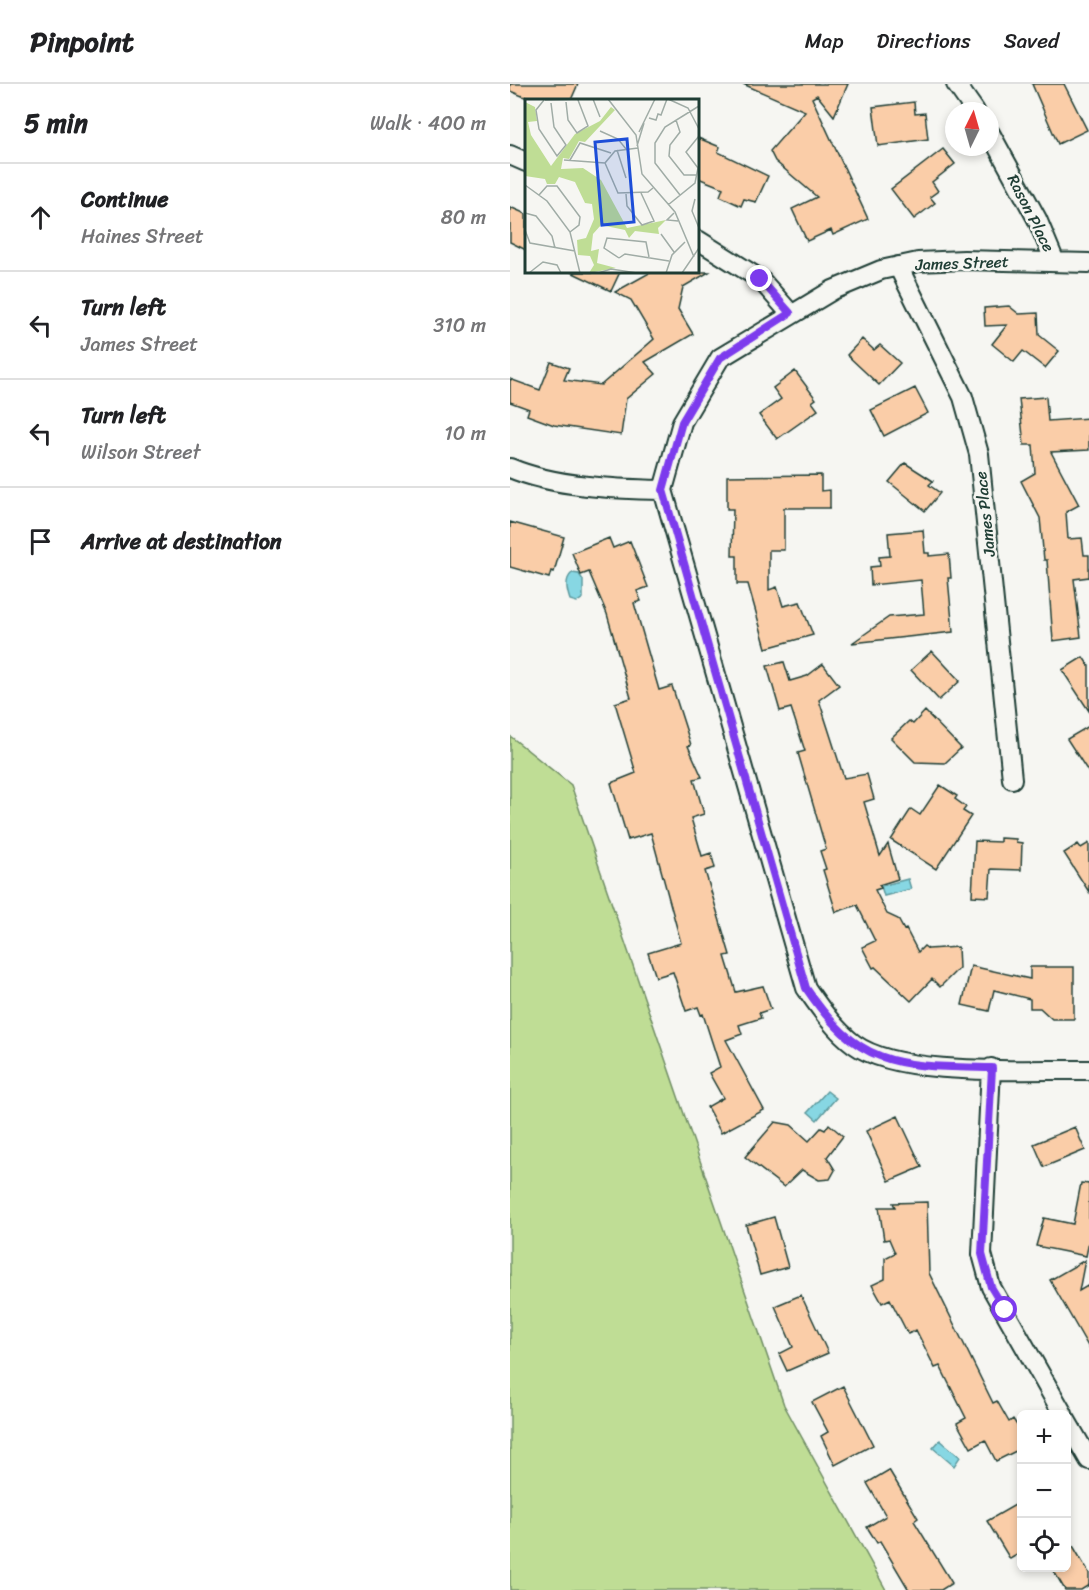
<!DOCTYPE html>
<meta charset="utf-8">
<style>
:root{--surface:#fff;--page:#f2f2f2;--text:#202124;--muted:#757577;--line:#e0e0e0}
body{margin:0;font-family:Sriracha,sans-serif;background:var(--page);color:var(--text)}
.controls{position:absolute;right:18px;bottom:18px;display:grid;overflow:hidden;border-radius:9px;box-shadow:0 3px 9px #0003}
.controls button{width:54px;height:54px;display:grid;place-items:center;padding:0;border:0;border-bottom:2px solid var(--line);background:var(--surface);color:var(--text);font:30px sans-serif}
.compass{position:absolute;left:435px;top:18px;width:54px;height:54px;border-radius:50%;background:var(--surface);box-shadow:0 3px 9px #0003;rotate:5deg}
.stop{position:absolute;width:18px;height:18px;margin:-14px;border:4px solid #7c3aed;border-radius:50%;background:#fff}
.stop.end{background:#7c3aed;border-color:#fff;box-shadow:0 2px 6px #0008}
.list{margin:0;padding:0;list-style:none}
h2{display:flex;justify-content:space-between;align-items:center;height:78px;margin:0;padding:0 24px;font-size:26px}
h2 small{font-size:20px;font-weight:400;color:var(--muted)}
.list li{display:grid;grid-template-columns:39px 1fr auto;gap:18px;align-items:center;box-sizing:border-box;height:108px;padding:0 24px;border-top:2px solid var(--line)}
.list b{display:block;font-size:22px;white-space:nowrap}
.list p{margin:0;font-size:20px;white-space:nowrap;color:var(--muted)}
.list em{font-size:20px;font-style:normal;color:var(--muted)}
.icon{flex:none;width:33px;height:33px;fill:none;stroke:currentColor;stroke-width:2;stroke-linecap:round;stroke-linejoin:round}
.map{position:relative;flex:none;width:579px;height:1506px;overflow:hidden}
header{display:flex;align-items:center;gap:36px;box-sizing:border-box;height:84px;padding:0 30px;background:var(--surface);border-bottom:2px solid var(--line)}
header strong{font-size:28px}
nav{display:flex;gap:33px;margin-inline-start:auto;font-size:21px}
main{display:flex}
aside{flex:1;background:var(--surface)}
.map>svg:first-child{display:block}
.green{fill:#bfdd95;stroke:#6f8d64;stroke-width:1.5}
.water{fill:#87d7e3;stroke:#5d999d;stroke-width:1.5}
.building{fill:#facda8;stroke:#1f3d34;stroke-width:1.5}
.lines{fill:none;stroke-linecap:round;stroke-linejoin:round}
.minor-casing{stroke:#1f3d34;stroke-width:22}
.minor{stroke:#f6f6f2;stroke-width:18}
.route{stroke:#7c3aed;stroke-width:8}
.labels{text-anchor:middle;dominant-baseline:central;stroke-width:5;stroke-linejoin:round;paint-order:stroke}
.street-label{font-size:16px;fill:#1f3d34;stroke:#f6f6f2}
.inset-road{fill:none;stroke:#a0aca6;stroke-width:1.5}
.view{fill:#1d4ed8;fill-opacity:0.15;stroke:#1d4ed8;stroke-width:3}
.inset-edge{fill:none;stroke:#1f3d34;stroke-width:3}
</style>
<header>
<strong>Pinpoint</strong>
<nav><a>Map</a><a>Directions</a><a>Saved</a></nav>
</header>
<main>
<aside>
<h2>5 min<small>Walk · 400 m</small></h2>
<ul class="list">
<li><svg class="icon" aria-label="ahead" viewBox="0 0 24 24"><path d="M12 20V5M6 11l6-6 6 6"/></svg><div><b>Continue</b><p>Haines Street</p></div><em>80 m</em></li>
<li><svg class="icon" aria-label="left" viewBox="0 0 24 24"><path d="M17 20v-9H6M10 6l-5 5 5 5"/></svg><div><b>Turn left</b><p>James Street</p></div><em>310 m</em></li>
<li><svg class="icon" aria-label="left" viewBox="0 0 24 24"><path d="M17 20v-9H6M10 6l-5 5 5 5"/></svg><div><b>Turn left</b><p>Wilson Street</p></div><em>10 m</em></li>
<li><svg class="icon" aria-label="arrive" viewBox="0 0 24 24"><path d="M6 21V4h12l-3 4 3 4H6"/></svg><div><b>Arrive at destination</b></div></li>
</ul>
</aside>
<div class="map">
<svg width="579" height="1506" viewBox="0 0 579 1506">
<rect width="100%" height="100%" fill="#f6f6f2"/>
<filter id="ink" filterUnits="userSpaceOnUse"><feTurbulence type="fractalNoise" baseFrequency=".0167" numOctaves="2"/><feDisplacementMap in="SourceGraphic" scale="12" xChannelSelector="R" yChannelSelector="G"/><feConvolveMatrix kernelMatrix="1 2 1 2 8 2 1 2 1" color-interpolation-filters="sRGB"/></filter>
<g filter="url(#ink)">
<path class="green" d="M0 652 61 701 274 1321 376 1506H0Z"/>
<path class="water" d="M62 489 69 490 73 496V514L67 518 60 516C57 507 54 496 62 489Z
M398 795 401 805 374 812 371 802Z
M317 1007 326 1014 307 1036 298 1028Z
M430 1356 450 1373 444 1382 423 1364Z"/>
<path class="building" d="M0 0H68L61 16H22L0 7Z
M233 0H338L324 32 307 11 302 14 358 135 323 151 321 146 297 157 282 125 307 113 265 77 260 67 295 27Z
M522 0H554L577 46 548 60Z
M404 18 405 30 415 29 418 55 368 62 363 23Z
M188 54 210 63 208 68 258 92 246 118 234 115 231 122 210 112 213 104 188 94Z
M433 65 445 80 422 98 428 107 420 113 425 119 404 135 381 105Z
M0 123 16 130V166L0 158Z
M61 188H110L101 207Z
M141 188H199L173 203 168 225 183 250 135 278 146 290 116 315 111 351 44 341 17 331 19 325 0 318V295L30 306 41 278 59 284 54 296 91 301 144 255 121 216 105 208Z
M499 222 509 230 528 229 529 251 549 267 535 284 513 267 504 278 482 260 497 241 475 242 474 224Z
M352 255 364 266 370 261 390 279 369 301 337 271Z
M285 287 306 315 302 318 308 326 267 355 249 331 271 315 263 304Z
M405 304 418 329 374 352 361 326Z
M536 313 538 337 579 334V366L541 368 569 421 556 428 558 455 572 454 574 471H579V493L564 495 571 553 543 557 537 476H534L530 434 511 397 525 389 523 361H514L509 315Z
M395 379 423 397 419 401 430 409 415 427 379 398Z
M311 391V407L320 406V424H274V466H259V506L267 503 273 522 290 518 303 551 256 564 238 500H227V472H222L223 425H217V392Z
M0 438 54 453 44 488 41 487 39 494 0 483Z
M413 446 415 469H419V472L439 470 441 494H438L443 548 342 559 379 533 414 530 411 496 361 501 360 483 370 482 369 473 380 472 378 449Z
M99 454 103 464 120 457 138 503 127 507 131 517 124 519 149 606 162 602 181 661 178 662 192 693 184 695 194 730 181 734 192 772 201 769 205 784 195 787 220 871 215 872 226 908 253 902 261 925 249 929 251 934 229 941 232 950 216 956 254 1026 211 1049 197 1023 213 1014 199 989 210 983 193 930 191 931 188 923 176 927 163 888 146 893 138 869 171 859 141 749 118 756 101 699 126 689 105 619 121 614 97 530 79 488 71 491 62 469Z
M422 567 450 597 429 616 401 586Z
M573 573 579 582V627L552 586Z
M274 578 280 597 297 592 313 580 329 601 309 616 334 694 357 690 364 715 354 718 370 772 378 760 388 795 369 801 371 804 365 806 377 830 388 835 394 846 396 845 408 868 414 862 418 865 448 863 449 884 430 903 422 895 401 917 365 883 363 884 352 863 365 857 347 821 326 828 313 786 316 785 310 767 316 765 288 669 295 667 281 624 270 627 257 582Z
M415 627 451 664 435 679 405 678 381 654 399 637 403 640Z
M579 642V689L557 655Z
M430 701 447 712 445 715 456 723 453 727 461 732 426 785 381 756 401 725 410 731Z
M490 754 506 755V758L512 759 511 786 481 785 479 813 462 812 465 757 490 758Z
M579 759V808L554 769 568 760 571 764Z
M461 882 520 895V883H564V935H542L530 924H520V915L484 906 479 927 452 921Z
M388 1032 412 1083 379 1097 356 1047Z
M265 1038 281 1041 299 1057 311 1044 315 1046 319 1040 333 1052 317 1073 325 1086 320 1095 309 1096 292 1086 274 1103 235 1073Z
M565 1043 575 1066 534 1083 524 1060Z
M571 1099 579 1100V1158L576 1172 526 1162 534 1134 563 1140Z
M417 1118 419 1189 483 1319 487 1317 499 1338 503 1335 512 1349V1364L486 1377 475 1356 461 1364 447 1339 456 1334 430 1282 425 1284 406 1246 398 1250 380 1215 372 1219 362 1201 375 1195V1174L385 1169 379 1155 374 1156 369 1123H385L383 1119Z
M264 1133 278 1183 250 1191 236 1141Z
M575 1176 569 1207 579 1201V1264L540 1196Z
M291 1211 318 1269 277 1287 269 1270 283 1263 265 1222Z
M333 1302 363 1361 325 1381 311 1352 318 1348 302 1318Z
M379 1386 408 1434 404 1437 442 1499 431 1506H399L370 1457 367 1459 357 1443 376 1432 357 1399Z
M512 1417V1468L500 1475 477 1437Z
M556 1450 579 1489V1501L571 1506H555L542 1484H556Z"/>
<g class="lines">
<defs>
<path id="minor" d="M446 0 465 27
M480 49 527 135 545 178
M0 71 16 78
M188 156 250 195 280 229
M579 179 454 176 408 178 371 186 323 206 210 274 172 338 153 406 296 904C310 924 324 945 344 960 390 994 520 985 579 986
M388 182 453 313 469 370 502 695
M0 384C45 403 105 405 153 406
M481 984 472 1170 481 1203 553 1330
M556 1336 579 1376"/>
</defs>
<use href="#minor" class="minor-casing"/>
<use href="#minor" class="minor"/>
</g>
</g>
<g class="lines" filter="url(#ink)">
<path class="route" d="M250 195 280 229 210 274 172 338 153 406 296 904C351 986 390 982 482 984L472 1170 481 1203 495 1226"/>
</g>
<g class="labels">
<g class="street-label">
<text transform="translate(521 129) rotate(63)">Rason Place</text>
<text transform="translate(452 179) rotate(-2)">James Street</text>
<text transform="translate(475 430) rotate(-96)">James Place</text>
</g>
</g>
<g transform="translate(15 15)">
<rect width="174" height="174" fill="#f6f6f2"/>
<path d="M0 3 10 8 12 22 3 23 6 36 26 67 50 35 75 22 86 8 90 11 60 43 54 42 44 60 38 59 36 70 58 69 76 81 102 129 141 121 133 129 134 135 110 132 104 139 100 131 76 126 68 135 66 152 74 150 72 164 91 169 64 174 69 166 65 157 53 156 52 141 61 139 69 120 67 105 60 104 50 83 34 78 30 85H22L20 80 0 77Z" fill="#bfdd95"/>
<path class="inset-road" d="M68 0 75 18M83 0 111 36 117 75 150 113 169 158M143 0 163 9 174 30M19 1 11 11 14 30 32 57 41 46 29 28 26 4M20 1 56 0M41 3 43 21 52 34 63 27 53 1M124 19 131 21 133 15 136 16 142 0M151 21 155 33 145 46 144 57 159 76H172M75 32 93 40 101 50M114 33 130 0M112 47 119 24M113 49 90 52 80 64 93 94 123 93 128 89M92 51 101 79M39 61 80 64M45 61 55 44 86 54M0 86 22 102 45 133 55 174M101 95 102 107 117 126 129 122 116 94M14 96 22 87H32L55 118 54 126 45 133M155 96 130 64V44L140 28 174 7M170 100 167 112 174 129M143 106 170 84 173 69 161 53 174 37M0 114 11 117 27 137 30 149M149 114 142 121 153 122M0 131 5 144 50 152M136 135 149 153M94 159 79 149 82 139 121 143 124 158M94 159 100 155 144 162M4 174 18 163 32 166 36 174M73 174 86 170 112 174M141 174 147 156 160 143M157 174 174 149"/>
<path class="view" d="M102 40 109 123 77 126 70 43Z"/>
<rect width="174" height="174" class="inset-edge"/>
</g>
</svg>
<div class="controls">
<button>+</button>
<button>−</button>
<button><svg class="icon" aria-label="locate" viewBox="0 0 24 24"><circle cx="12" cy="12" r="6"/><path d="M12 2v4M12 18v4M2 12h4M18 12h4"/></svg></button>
</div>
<svg class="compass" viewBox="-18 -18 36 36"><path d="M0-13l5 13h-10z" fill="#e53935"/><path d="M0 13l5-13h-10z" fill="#757577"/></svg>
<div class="stop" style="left:495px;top:1226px"></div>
<div class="stop end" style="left:250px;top:195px"></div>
</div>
</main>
